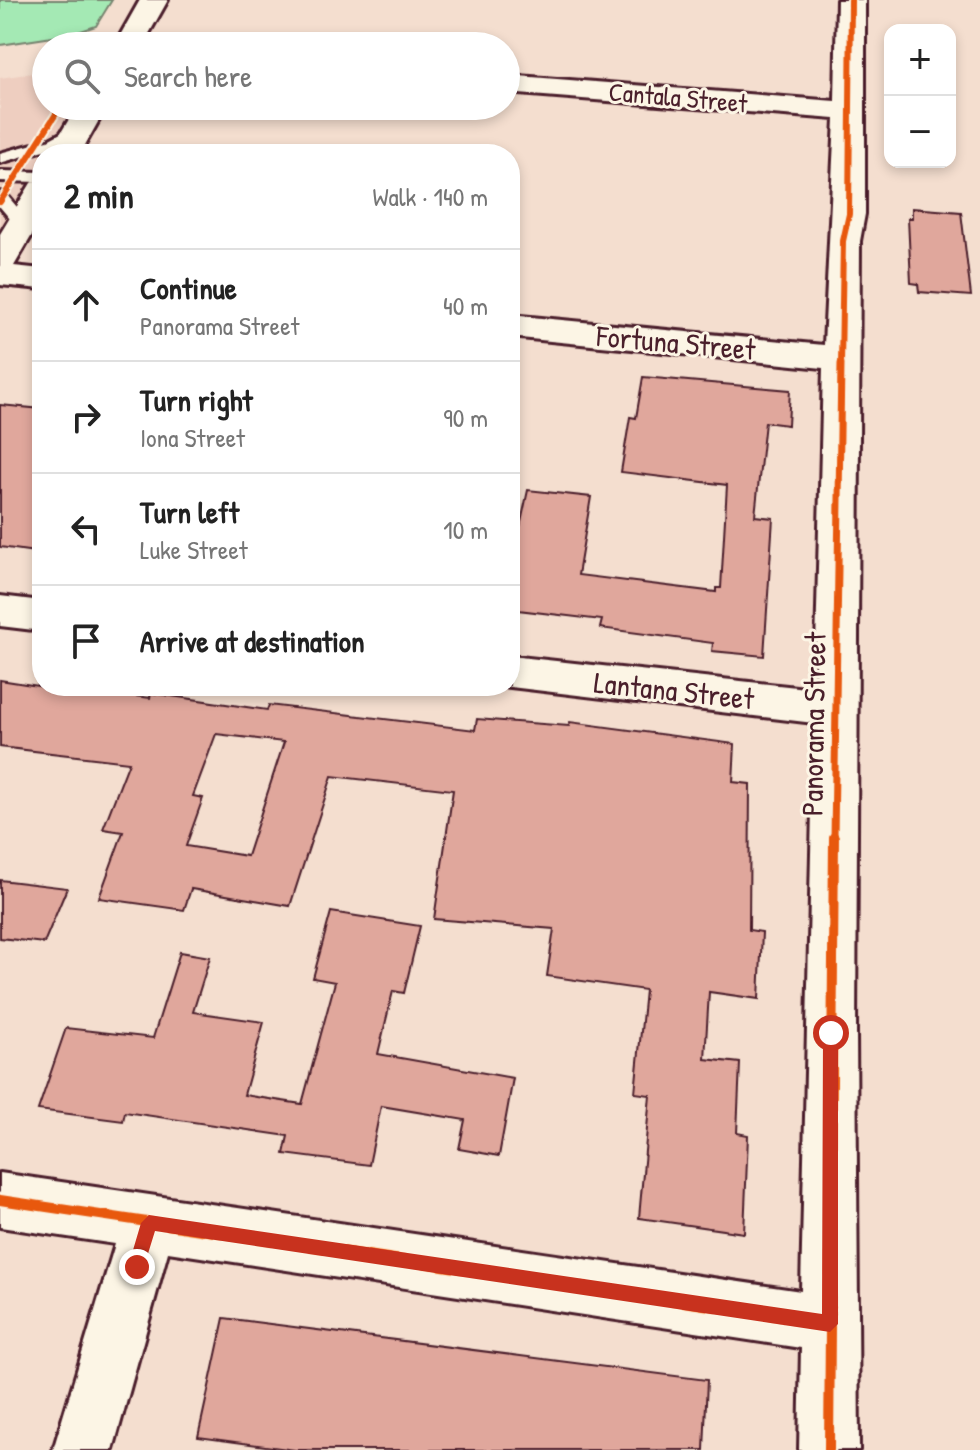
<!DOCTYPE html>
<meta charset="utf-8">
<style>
:root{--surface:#fff;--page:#f2f2f2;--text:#222;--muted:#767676;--line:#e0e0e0}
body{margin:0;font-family:"Patrick Hand",sans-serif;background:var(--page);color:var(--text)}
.controls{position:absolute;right:24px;top:24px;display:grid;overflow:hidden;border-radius:16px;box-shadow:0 4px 12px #0003}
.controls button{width:72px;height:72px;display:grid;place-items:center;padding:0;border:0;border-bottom:2px solid var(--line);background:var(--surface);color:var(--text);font:40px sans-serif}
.stop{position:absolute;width:24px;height:24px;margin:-18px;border:6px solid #c8321e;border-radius:50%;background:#fff}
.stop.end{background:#c8321e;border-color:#fff;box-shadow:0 2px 8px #0008}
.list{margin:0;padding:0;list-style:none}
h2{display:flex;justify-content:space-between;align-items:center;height:104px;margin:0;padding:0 32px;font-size:34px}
h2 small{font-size:26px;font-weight:400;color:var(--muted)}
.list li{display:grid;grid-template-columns:52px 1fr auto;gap:24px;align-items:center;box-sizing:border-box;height:112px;padding:0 32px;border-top:2px solid var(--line)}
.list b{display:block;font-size:30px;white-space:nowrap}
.list p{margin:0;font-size:26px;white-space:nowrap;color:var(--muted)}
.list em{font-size:26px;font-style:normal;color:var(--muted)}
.icon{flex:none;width:44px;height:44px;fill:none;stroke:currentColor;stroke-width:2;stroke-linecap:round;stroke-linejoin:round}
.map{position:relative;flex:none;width:980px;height:1450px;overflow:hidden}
.search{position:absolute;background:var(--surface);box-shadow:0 4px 12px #0003;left:32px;top:32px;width:488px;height:88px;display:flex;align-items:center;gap:20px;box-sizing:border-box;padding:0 28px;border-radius:44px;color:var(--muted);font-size:30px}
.panel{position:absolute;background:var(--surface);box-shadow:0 4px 12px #0003;left:32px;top:144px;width:488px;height:552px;border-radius:32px}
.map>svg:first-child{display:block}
.built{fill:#eecec0}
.green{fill:#a4e9b4;stroke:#778470;stroke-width:2}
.building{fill:#e0a79c;stroke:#4a1f2b;stroke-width:2;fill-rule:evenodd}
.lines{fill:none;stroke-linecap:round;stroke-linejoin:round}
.lane-casing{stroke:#4a1f2b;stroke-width:6}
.street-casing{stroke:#4a1f2b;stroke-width:6}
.lane{fill:#fcf5e5;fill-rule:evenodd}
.street{fill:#fcf5e5;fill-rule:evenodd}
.cycleway-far2-casing{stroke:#fcf5e5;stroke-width:10}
.cycleway-far1-casing{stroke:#fcf5e5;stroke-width:12}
.cycleway-casing{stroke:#fcf5e5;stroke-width:15}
.cycleway-far2{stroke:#e8590c;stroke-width:6}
.cycleway-far1{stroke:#e8590c;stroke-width:7}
.cycleway{stroke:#e8590c;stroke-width:10}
.route{fill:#c8321e}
.labels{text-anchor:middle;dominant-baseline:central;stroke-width:6;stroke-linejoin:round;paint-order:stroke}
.far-street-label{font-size:26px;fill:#4a1f2b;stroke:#fcf5e5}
.street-label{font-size:30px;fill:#4a1f2b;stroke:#fcf5e5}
</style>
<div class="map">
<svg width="980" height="1450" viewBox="0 0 980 1450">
<rect width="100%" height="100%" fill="#f4decf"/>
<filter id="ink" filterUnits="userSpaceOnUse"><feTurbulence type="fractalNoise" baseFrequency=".0125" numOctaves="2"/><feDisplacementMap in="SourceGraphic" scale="16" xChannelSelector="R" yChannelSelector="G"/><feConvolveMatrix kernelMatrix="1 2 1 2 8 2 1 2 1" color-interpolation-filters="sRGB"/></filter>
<g filter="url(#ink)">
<path class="built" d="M46 71V106H76L46 154H42V161L0 229V78Z"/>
<path class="green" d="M0 0H112L96 26 72 34 0 45Z"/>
<path class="building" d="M912 208 961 212 971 296 919 292 918 284 911 283 908 218H912Z
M643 377 790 390 788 425 765 422 755 516 773 518 764 656 712 651 713 643 600 628 602 620 510 609V573L528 490 591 497 578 575 716 592V588H721L727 485 621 472 630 417 636 418Z
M0 405 42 409V553L0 547Z
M0 680 96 695 97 691 150 698 151 693 267 710 269 705 475 730 477 719 569 726 570 722 735 744 733 782 750 784 749 930 762 932 759 999 709 992 705 1059 740 1063 737 1133 748 1135 744 1233 639 1218 650 1095 635 1093 645 990 547 976 554 929 434 919 453 790 332 776 290 906 191 889 184 910 99 898 123 832 103 829 129 762 0 747ZM216 734 284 742 247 856 186 846 203 798 193 796Z
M0 880 67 888 44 943 0 938Z
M331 912 420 926 404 993 393 991 378 1054 513 1078 499 1156 459 1149 465 1120 381 1106 369 1165 284 1154 288 1136 125 1112 123 1121 38 1110 66 1028 153 1038 180 952 210 957 193 1012 264 1022 244 1095 302 1104 335 982 313 978Z
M224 1318 707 1380 704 1450H295L198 1437Z"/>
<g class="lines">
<defs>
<path id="lane" d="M79 123 87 128 84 131 58 146 0 163V153L48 140Z
M0 171 42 172V182L0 181Z
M0 192 6 194 28 220V226H16L0 207Z"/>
<path id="street" d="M140 0H168L142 46H114Z
M837 0H865V214L860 241 856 1033 859 1450H799L801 1348 168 1252 113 1450H53L115 1244 0 1227V1173L801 1291 814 723 502 686H510V656L815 689 823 368 510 337V315L824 345 835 119 506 93V75L835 101Z
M77 106H107L80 154H48Z
M42 180V218L14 266 42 269V289L0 285V234L31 183Z
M0 596 42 601V631L0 626Z"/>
</defs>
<use href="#lane" class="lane-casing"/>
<use href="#street" class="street-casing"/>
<use href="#lane" class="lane"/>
<use href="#street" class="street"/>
<defs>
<path id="cycleway-far2" d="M0 202 61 106
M841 366 843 241 849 214 851 0"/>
<path id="cycleway-far1" d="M834 839 841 364"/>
<path id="cycleway" d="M0 1200 830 1324
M829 1450 834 837"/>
</defs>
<use href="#cycleway-far2" class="cycleway-far2-casing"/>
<use href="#cycleway-far1" class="cycleway-far1-casing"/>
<use href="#cycleway" class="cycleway-casing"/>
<use href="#cycleway-far2" class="cycleway-far2"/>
<use href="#cycleway-far1" class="cycleway-far1"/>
<use href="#cycleway" class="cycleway"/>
</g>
</g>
<path class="route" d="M831 1026 838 1033V1324L830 1332 155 1231 142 1273H131L128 1267 141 1223 149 1215 822 1314 823 1033Z"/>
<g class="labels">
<g class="far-street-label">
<text transform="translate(678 97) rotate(5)">Cantala Street</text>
</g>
<g class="street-label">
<text transform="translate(676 342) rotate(5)">Fortuna Street</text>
<text transform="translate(674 690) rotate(6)">Lantana Street</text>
<text transform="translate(813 724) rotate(-89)">Panorama Street</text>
</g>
</g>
</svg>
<div class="controls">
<button>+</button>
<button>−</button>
</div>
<div class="stop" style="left:831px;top:1033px"></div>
<div class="stop end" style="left:137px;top:1267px"></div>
<div class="search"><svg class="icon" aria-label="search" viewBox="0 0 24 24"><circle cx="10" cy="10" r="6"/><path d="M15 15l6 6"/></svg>Search here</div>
<section class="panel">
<h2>2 min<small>Walk · 140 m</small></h2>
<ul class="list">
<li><svg class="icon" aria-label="ahead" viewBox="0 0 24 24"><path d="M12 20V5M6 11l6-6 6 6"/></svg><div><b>Continue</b><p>Panorama Street</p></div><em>40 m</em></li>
<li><svg class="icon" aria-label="right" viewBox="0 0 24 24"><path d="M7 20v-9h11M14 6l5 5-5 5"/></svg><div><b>Turn right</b><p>Iona Street</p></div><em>90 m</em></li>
<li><svg class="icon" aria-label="left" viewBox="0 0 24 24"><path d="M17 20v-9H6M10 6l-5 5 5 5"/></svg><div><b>Turn left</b><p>Luke Street</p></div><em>10 m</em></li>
<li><svg class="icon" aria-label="arrive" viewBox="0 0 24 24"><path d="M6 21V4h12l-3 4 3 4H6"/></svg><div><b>Arrive at destination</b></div></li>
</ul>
</section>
</div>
